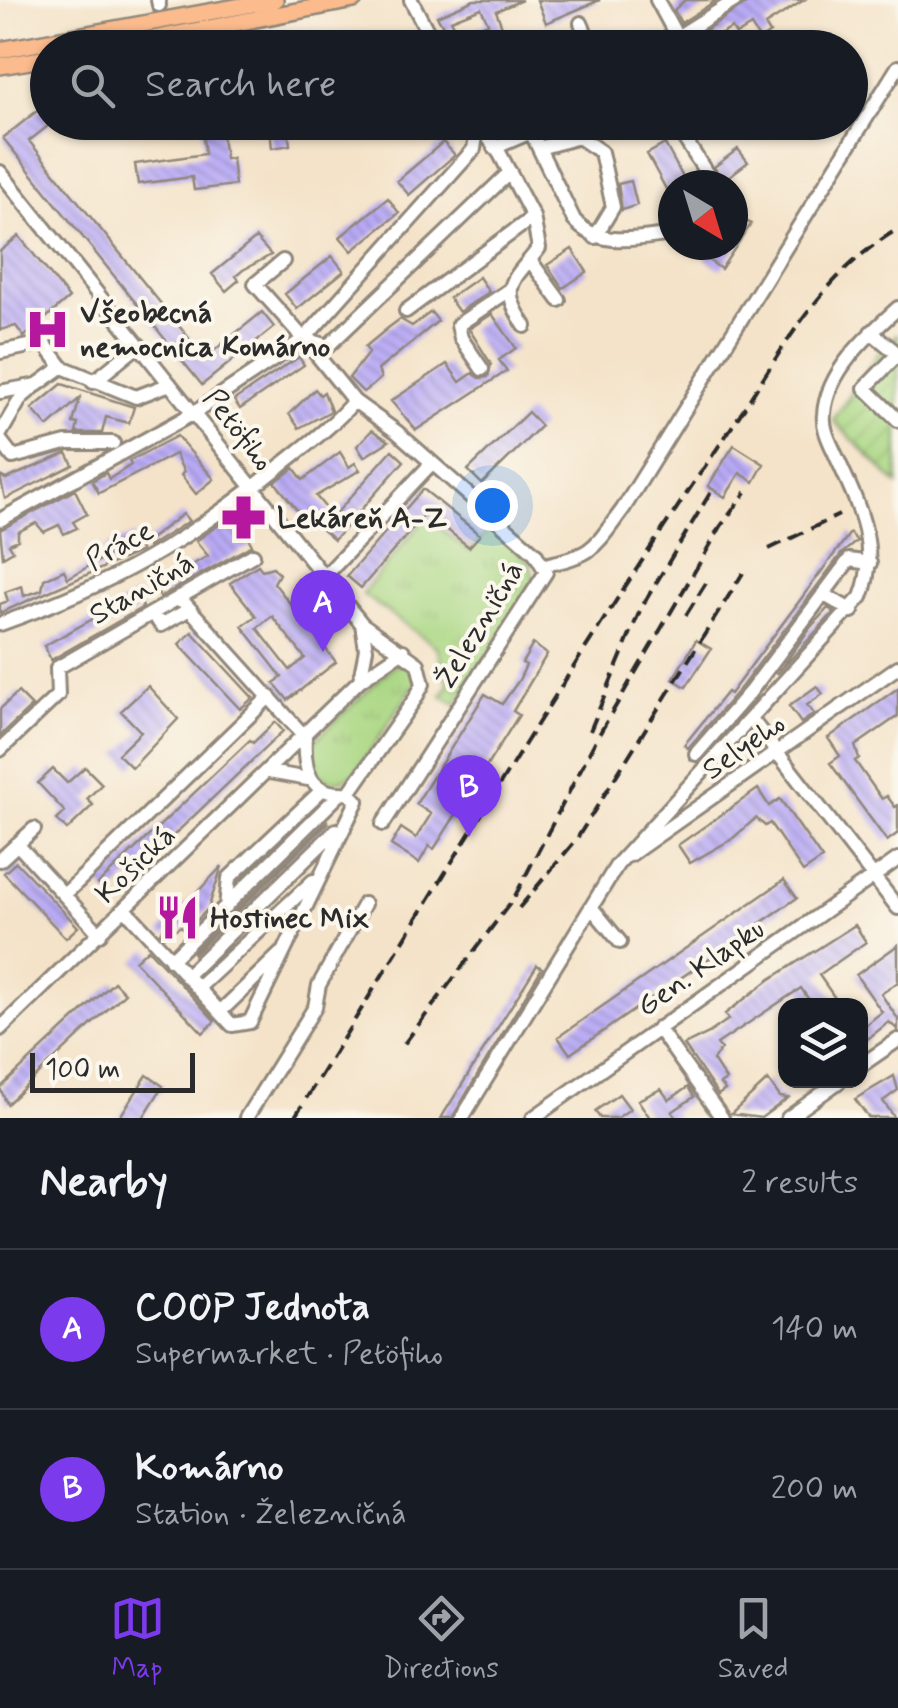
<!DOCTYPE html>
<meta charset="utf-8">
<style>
:root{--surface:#171b24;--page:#242831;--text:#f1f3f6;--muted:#9ea1a6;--line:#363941;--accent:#7c3aed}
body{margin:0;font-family:Mynerve,sans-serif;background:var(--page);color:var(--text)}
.controls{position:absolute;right:30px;bottom:30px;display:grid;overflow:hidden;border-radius:20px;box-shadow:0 2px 8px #0004}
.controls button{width:90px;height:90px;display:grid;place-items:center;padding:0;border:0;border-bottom:2px solid var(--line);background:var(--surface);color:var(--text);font:50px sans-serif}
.compass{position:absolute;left:658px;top:170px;width:90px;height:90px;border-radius:50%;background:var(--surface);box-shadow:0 2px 8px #0004;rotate:142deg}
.scale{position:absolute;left:30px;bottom:25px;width:165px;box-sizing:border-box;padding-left:10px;border:5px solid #2b2b2b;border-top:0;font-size:28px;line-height:35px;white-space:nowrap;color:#2b2b2b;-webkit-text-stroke:8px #fbf7ec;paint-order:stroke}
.you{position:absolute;left:492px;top:505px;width:35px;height:35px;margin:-25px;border:8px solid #fff;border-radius:50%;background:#1a73e8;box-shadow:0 0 0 15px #1a73e833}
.badge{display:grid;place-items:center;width:65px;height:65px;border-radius:50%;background:var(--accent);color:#fff;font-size:32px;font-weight:700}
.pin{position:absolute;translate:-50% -82px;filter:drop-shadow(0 2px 5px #0008)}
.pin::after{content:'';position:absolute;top:52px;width:35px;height:30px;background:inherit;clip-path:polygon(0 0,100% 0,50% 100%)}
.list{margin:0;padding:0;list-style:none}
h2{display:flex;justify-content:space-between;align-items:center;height:130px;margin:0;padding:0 40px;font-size:42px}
h2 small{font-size:32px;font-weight:400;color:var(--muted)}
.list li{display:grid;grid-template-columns:65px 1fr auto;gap:30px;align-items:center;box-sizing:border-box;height:160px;padding:0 40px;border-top:2px solid var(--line)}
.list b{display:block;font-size:38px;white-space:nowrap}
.list p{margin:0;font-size:32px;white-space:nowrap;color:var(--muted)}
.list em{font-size:32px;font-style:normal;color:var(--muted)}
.icon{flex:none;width:55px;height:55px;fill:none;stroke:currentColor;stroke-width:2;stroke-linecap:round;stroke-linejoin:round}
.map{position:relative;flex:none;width:898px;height:1118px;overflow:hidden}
.search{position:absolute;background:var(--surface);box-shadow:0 2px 8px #0004;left:30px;right:30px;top:30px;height:110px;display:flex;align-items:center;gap:25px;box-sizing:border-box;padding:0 35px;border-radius:55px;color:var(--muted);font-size:38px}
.sheet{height:450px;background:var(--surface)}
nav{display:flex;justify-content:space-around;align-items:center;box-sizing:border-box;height:140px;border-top:2px solid var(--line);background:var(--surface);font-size:28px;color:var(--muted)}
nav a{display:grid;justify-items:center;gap:5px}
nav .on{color:var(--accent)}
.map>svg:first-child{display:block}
.park{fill:url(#park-tufts);stroke:#6a8157;stroke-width:2.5}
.garden{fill:url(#garden-furrows);stroke:#6a8157;stroke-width:2.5}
.building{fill:url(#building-back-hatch);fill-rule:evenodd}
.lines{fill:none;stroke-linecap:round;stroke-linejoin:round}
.minor-casing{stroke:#90877a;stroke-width:18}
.major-casing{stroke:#90877a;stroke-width:20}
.minor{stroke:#fff;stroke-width:12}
.major{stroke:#fbbb8c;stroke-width:15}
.rail{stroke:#2b2b2b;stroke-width:4;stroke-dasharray:15 8;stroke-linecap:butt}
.labels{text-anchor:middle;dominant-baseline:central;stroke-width:8;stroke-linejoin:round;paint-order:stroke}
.poi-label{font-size:30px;font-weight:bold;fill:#2b2b2b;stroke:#fbf7ec;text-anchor:start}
.street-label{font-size:30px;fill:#2b2b2b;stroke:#fbf7ec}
</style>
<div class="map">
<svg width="898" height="1118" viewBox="0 0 898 1118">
<defs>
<pattern id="park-tufts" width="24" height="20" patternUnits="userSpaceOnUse" patternTransform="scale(2.5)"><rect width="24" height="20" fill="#aad783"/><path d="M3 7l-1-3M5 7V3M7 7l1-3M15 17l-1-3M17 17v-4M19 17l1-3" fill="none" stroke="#92b971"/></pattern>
<pattern id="garden-furrows" width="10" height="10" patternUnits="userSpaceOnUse" patternTransform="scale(2.5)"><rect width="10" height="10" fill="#aad783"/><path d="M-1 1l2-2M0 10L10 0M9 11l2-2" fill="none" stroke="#92b971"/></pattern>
<pattern id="building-back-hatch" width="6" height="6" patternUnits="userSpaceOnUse" patternTransform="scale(2.5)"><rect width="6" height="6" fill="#b9aaf6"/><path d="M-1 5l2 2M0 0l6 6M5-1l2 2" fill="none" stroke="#978bc7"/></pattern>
</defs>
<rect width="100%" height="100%" fill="#fbf7ec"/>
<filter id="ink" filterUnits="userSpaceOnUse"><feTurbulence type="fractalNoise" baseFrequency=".01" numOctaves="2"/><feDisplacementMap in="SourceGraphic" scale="20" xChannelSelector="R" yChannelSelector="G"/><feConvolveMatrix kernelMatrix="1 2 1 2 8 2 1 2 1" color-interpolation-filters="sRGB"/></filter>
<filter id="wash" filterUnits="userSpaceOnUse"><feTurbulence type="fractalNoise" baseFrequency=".0048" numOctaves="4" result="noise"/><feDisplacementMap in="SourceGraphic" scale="40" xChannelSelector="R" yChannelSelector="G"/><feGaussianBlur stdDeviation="2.25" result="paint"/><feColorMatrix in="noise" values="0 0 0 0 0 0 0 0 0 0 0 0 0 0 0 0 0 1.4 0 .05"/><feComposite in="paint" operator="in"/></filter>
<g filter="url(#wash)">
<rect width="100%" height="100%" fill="#f4e3c9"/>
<path class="park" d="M426 517 469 551 491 528 530 562 535 584 456 704 442 696 449 684 437 647 362 594Z
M402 663H409L417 681 357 771C339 786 322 784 310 763L314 741 392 667Z"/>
<path class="garden" d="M898 334V485L833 420 881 349Z"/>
<g id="blocks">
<path class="building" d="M474 0H522L496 11 506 37 481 48H461L456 36 488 23 481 8 451 20 455 27 446 31 437 16Z
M537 0H600L546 23Z
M717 0 681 23 674 10 685 0Z
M752 0H804L765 25 770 33 760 40 751 26 736 35 732 28 715 38 721 48H694L690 40Z
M48 102V126L29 141 205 358 262 312 274 327 202 385 3 138Z
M201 122H220L225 159 232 158 235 185 194 190 192 177 138 184 135 164 205 154Z
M269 122H287L290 145 272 148Z
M443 142 455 155 409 195 397 181Z
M665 144 687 185H673V202L647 154Z
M738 149 748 162 723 181 714 167Z
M631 181 637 205 622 210 618 184Z
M388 198 399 213 352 251 340 237Z
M733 212 751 224 721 269 705 258 713 245H733Z
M19 236 69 298 24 337 16 326 0 330V251Z
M256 238 271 255 243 270 236 276 239 280 226 291 212 274Z
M572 249 587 272 563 288 547 265Z
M332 256 344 271 297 309 285 294Z
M479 277 489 292 459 312 449 298Z
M431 312 438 321 378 370 381 378 372 386 363 392 349 378 369 352 365 347 388 328 400 319 412 326Z
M492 314 516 348 499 360 507 371 416 430 391 401 447 364 460 382 473 373 479 378 488 377 491 364 469 329Z
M299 357 304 365 240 409 234 400Z
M62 384 134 407 129 423 106 417 102 433H76L78 424 73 423 80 398 48 427 32 409Z
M315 389 320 395 324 392 331 411 299 428 289 414Z
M528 412 541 426 482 484 468 470Z
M372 430 389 441 364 457 357 446Z
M177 436 214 479 196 494 181 475 184 472 175 454 99 493 92 481 106 473 109 479 131 465 129 461Z
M734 445 764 464 754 482 740 473 725 497 708 486Z
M392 450 404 461 334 540 313 522 309 525 275 482 294 468 303 480 340 452 349 467 355 463 360 470 316 496 333 517Z
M67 453 73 465 5 499 0 476 6 479Z
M423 489 480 535 469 547 426 513 361 588 347 576Z
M75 490 87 514 73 522 77 528 64 534 59 525 44 532 36 523 18 532V540L9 544 13 551 3 557 0 530Z
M242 508 254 523 243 529 252 545 160 597 154 586 208 556 196 541Z
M183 514 189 521 148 547 146 542Z
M850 533 857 541 841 554 742 686 688 748 684 745 727 692 730 694Z
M132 536 141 551 0 613V604L8 601 5 592 22 586 24 596 42 590 44 579 64 570 68 578 107 556 103 549Z
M258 565 262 570 273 567 279 574 274 583 336 662 288 700 274 683 282 677 242 626 256 616 230 583ZM272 616 305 658 290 670 257 628Z
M136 595 143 607 51 660 44 646Z
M828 608 834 612 777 674 810 628Z
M192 632 253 698 240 709 179 644Z
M696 640 711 649 686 687 673 679Z
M533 644 547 654 513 711 519 715 434 849 429 846 419 863 391 845 401 828 416 838 431 814 416 804 485 694 502 704 519 680 526 665 522 663Z
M148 686 178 719 132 768 118 754 141 732 121 711Z
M817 686 823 694 807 705 814 714 801 723 789 706Z
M898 688V716L855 746 859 758 855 761 882 799 887 796 895 807 898 805V833L887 841 830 763 840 756 828 738Z
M18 692 32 706 0 736V709Z
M275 722 283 731 110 896 98 884 250 740 253 743Z
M85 767 102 784 87 799 93 805 67 830 57 820 65 812 38 783 53 769 67 783Z
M758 789 769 806 780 799 822 859 803 872 770 823 765 826 756 818 732 839 690 863 678 845Z
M327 821 328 823 194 954 193 952Z
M16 862 78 927 66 938 4 873Z
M222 866 208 909 186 931 181 926 164 936 160 932Z
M784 880 797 898 570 1054 558 1037Z
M855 925 866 942 819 975 837 1001 813 1006 801 988 717 1044 721 1049 713 1060 726 1080 720 1084 725 1090 718 1095 684 1045 709 1033 729 1019 725 1014 769 980Z
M898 945V982L881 994 898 1019V1030L889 1022 860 1045V1029L882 1012 856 975Z
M148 949 215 1021 203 1033 135 961Z
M537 965 542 968 452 1118H441Z
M114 982 125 993 7 1104 0 1088Z
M147 1075 163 1086 143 1118H119Z
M894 1076 898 1090 883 1101 895 1118H869L855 1099Z
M768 1080 780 1097 788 1098 761 1118 731 1114Z
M688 1087 694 1097 672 1112 677 1118H650L638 1100 661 1089 669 1100Z
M619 1094 630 1109 617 1118H600L595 1111Z"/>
</g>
</g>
<g filter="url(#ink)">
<use href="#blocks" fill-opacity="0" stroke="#90877a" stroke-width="2.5"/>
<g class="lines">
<defs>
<path id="minor" d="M158 0 159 5
M411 0 436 48
M657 0 683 48
M581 23 592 48
M677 37 736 0
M625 122 629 130 648 122
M674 122 714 185
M494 148 531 132 574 220C599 249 639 238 673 234
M539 148 579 137 601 152 613 207 595 237
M0 172 362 624 418 664 423 684 415 699 349 793C310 796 303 772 305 737
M530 260 559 300
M283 261 255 284 304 339 328 346 510 172
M406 311 533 217 500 154 478 123
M525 326C498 285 513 282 539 248L533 217
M871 332 898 354
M304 339 354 401 397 432 535 553 546 572 383 824
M0 352 44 343 62 367 136 397 170 384
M898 354 865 388 898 420
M482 369 461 338 458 325 508 291
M93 382 139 345
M0 392 37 385 62 367
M0 434 21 398 35 386
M0 440 13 457 66 443H113
M0 520 194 413 304 339 474 149 478 122
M545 565C595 554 593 549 623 509L898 67
M325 576 431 464
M823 594 852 611
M179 597 305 737
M152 613 161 625 190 609
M0 624C116 583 183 544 279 467 305 446 332 427 354 401
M360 680 403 651
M751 719 898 908
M0 750 58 695 57 668 253 555
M696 754 750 692 849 560 870 563
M269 772 308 779
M17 844 100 934
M630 855 898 667
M0 860 34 829
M64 895 269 697
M226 907 229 878 322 790
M591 907 620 942
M126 910 232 1025 250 1022 357 801 349 793
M171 960 341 793
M186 976 336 830
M198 988 313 881
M220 1012 280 954
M658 1028 722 1118
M0 1029 360 680 366 649 362 624
M860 1066 898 1040
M246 1118 315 1007 319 985 364 904
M462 1118 617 865 861 597C881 548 857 502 837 458 831 444 822 429 824 414 827 371 869 334 898 308
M533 1118 898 859
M788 1118 841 1080"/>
<path id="major" d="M106 48 354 0
M0 50 275 0
M0 66 48 58"/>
</defs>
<use href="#minor" class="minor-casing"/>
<use href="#major" class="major-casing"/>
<use href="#minor" class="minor"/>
<use href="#major" class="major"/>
<path class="rail" d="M715 534 746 492
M769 549 839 515
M686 615 706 583
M590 731 641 608 712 490
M519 908 576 840 743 573
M404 1044 514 898 597 738 723 523
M294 1118C436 890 573 658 725 437 777 361 815 278 898 229"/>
</g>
</g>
<defs>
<symbol id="hospital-bare" viewBox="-9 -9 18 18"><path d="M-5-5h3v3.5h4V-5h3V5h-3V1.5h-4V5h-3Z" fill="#b5179e" stroke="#fbf7ec" stroke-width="2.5" paint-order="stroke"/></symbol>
<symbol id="pharmacy-bare" viewBox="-9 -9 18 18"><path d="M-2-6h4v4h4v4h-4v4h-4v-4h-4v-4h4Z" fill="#b5179e" stroke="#fbf7ec" stroke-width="2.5" paint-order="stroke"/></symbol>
<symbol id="restaurant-bare" viewBox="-9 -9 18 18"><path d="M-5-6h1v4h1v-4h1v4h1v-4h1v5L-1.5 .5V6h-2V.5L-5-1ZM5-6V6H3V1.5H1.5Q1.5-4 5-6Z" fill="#b5179e" stroke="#fbf7ec" stroke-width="2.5" paint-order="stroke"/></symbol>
</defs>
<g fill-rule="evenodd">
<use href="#hospital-bare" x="16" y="298" width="63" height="63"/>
<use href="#pharmacy-bare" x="212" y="486" width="63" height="63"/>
<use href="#restaurant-bare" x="146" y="886" width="63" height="63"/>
</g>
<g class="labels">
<g class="poi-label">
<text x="80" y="313">Všeobecná<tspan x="80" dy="34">nemocnica Komárno</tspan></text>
<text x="277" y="518">Lekáreň A-Z</text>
<text x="210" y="918">Hostinec Mix</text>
</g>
<g class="street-label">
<text transform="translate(238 430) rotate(52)">Petöfiho</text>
<text transform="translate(120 546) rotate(-29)">Práce</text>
<text transform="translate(142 589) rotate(-30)">Staničná</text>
<text transform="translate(480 625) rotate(-59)">Železničná</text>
<text transform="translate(744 747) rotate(-35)">Selyeho</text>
<text transform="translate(136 865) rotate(-44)">Košická</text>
<text transform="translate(701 968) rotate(-35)">Gen. Klapku</text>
</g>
</g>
</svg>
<div class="controls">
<button><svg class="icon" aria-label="layers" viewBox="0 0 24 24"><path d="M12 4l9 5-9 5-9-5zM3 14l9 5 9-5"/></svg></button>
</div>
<svg class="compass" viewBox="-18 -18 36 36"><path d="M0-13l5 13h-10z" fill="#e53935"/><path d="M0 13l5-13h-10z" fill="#9ea1a6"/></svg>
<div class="scale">100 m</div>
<div class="you"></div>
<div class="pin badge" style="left:323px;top:652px">A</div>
<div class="pin badge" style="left:469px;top:837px">B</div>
<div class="search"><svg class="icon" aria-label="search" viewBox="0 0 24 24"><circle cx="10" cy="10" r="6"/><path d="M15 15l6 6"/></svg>Search here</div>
</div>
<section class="sheet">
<h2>Nearby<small>2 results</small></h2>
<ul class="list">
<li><span class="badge">A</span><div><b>COOP Jednota</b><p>Supermarket · Petöfiho</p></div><em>140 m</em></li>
<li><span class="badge">B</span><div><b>Komárno</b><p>Station · Železničná</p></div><em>200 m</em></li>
</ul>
</section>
<nav>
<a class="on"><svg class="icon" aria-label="map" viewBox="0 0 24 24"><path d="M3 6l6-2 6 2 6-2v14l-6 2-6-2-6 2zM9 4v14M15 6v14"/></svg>Map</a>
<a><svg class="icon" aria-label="directions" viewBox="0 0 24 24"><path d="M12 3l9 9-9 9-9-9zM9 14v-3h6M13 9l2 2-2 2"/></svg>Directions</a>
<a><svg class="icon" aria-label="saved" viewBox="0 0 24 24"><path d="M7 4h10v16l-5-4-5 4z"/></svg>Saved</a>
</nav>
